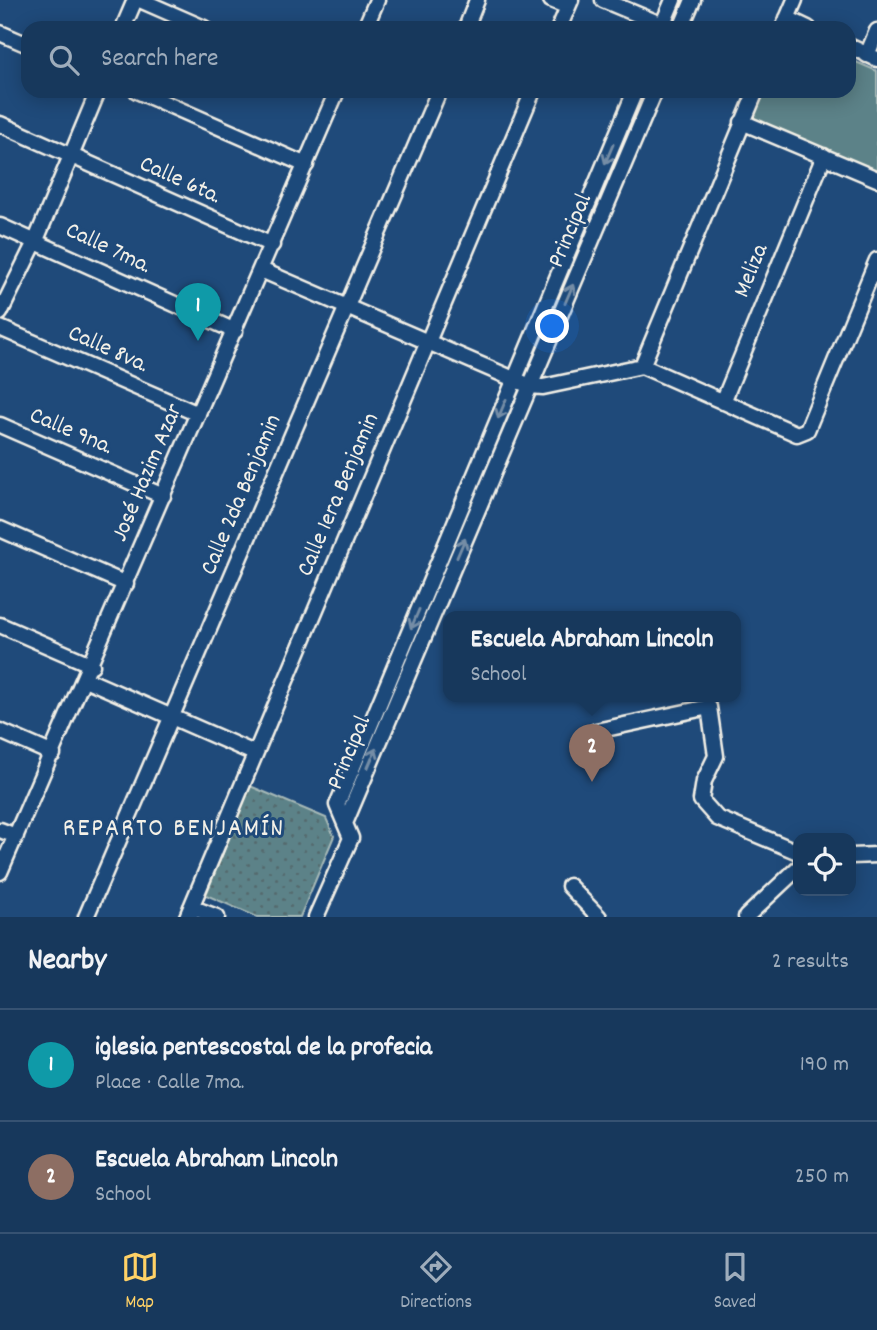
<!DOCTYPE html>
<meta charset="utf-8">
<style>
:root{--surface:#17385c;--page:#244365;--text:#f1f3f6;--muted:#9eacbb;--line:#365272;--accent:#ffd166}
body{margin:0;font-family:Dekko,sans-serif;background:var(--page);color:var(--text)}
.controls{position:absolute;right:21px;bottom:21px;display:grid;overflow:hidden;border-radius:14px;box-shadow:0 4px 18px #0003}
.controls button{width:63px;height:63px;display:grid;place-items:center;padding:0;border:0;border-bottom:2px solid var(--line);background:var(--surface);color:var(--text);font:35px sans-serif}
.you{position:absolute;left:553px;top:327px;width:24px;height:24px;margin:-18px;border:5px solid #fff;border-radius:50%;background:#1a73e8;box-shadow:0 0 0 10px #1a73e833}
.badge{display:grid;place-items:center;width:46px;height:46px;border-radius:50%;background:var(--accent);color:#fff;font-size:23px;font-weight:700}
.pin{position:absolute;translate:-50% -58px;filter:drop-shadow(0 2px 4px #0008)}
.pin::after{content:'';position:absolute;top:37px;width:24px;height:21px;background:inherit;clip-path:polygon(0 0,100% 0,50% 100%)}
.popup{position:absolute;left:443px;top:611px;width:298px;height:91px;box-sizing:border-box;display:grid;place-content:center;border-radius:14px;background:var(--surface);filter:drop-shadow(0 2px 5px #0005);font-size:23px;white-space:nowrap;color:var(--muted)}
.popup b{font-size:26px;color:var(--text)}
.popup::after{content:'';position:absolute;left:50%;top:100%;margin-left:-14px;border:14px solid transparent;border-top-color:var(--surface)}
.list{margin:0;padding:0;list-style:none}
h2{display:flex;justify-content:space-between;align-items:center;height:91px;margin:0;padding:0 28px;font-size:30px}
h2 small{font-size:23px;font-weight:400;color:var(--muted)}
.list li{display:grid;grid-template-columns:46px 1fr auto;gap:21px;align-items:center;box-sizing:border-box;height:112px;padding:0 28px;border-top:2px solid var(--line)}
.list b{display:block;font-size:26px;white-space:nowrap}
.list p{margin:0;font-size:23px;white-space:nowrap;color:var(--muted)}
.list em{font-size:23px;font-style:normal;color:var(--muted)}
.icon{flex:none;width:38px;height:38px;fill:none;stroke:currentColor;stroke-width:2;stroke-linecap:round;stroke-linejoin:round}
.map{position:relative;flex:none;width:877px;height:917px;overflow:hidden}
.search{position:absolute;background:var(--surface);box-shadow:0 4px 18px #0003;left:21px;right:21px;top:21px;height:77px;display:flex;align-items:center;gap:18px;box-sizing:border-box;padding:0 24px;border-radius:21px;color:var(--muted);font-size:26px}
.sheet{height:315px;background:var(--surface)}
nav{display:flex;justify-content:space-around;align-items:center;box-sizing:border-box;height:98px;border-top:2px solid var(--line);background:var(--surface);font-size:19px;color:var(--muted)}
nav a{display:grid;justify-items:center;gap:4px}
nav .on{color:var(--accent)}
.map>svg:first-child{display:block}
.grass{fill:url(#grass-dots);stroke:#a8bab8;stroke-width:2}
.green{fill:#5c8288;stroke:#a8bab8;stroke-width:2}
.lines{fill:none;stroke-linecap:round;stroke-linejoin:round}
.minor-casing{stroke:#f4f1e8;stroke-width:19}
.minor{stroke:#1f4a7a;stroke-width:14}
.oneway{stroke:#748da6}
.labels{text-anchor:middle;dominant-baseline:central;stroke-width:6;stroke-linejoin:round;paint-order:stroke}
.street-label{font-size:24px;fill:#f4f1e8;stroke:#1f4a7a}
.neighbourhood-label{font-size:26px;letter-spacing:2px;fill:#f4f1e8;stroke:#1f4a7a}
</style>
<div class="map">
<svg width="877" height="917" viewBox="0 0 877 917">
<defs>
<pattern id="grass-dots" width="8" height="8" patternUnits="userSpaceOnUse" patternTransform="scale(1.75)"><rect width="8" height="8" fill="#5c8288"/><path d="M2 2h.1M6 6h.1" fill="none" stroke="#546b6e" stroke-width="1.8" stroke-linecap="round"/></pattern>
</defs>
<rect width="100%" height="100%" fill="#1f4a7a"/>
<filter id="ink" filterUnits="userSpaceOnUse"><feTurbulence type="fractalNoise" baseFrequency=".0143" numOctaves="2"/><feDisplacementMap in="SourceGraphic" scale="14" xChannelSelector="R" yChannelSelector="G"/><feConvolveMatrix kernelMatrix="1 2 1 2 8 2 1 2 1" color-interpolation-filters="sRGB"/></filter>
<g filter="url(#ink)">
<path class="grass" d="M250 786 326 818 334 836 300 917H257L206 895Z"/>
<path class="green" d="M849 59 877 71V171L752 120 764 91H849Z"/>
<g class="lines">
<defs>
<path id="minor" d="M140 0 204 28
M551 0 568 7
M603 0 670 28
M787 18 808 28
M123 28 135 0
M365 28 377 0
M466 28 477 0
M559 28 571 0
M661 28 673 0
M681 28 693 0
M783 28 795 0
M0 33 28 45
M849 46 877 59
M867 55 877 31
M137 91 306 165
M742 122 877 179
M0 124 272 245
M0 226 235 331
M261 270 530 386 543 387 642 366 797 434 807 430 877 260
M0 313 36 240 98 91
M0 328 198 414
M642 366 756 91
M723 402 824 156
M0 425 163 496
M0 529 126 584
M0 625 92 665
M85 679 254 753
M0 731 53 754
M596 731 709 707 716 756 704 781 701 800 717 818 798 852
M346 821 655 91
M0 830 16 836
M851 856 877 855
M0 872 337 91
M569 886 599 917
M191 907 217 917
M86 917 439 91
M187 917 533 91
M316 917 351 838 337 805 635 91
M746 917 798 868"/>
</defs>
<use href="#minor" class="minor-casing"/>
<use href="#minor" class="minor"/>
</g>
<defs><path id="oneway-shaft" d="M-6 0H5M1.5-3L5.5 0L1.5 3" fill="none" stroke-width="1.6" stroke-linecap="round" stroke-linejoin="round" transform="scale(1.75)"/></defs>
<g class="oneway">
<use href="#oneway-shaft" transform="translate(609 154) rotate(113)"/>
<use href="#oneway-shaft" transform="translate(569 294) rotate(-67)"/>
<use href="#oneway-shaft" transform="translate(502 409) rotate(113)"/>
<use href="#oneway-shaft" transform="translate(461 548) rotate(-67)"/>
<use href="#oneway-shaft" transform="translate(415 619) rotate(113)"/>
<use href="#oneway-shaft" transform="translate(372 758) rotate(-67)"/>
</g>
</g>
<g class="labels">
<g class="street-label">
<text transform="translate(180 181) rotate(24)">Calle 6ta.</text>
<text transform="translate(571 231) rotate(-67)">Principal</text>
<text transform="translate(108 249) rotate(25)">Calle 7ma.</text>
<text transform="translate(752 271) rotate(-68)">Meliza</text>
<text transform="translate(108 350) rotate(24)">Calle 8va.</text>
<text transform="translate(71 432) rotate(23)">Calle 9na.</text>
<text transform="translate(148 473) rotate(-67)">José Hazim Azar</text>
<text transform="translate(242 495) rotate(-67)">Calle 2da Benjamin</text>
<text transform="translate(339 495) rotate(-67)">Calle 1era Benjamin</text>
<text transform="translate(350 753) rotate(-67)">Principal</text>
</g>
<g class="neighbourhood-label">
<text x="174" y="829">REPARTO BENJAMÍN</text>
</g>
</g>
</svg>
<div class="controls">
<button><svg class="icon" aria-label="locate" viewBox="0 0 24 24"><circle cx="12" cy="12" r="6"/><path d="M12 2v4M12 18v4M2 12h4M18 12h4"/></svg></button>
</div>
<div class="you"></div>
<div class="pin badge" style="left:198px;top:341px;background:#0f9aa8">1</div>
<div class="pin badge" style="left:592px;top:782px;background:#8d6e63">2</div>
<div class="popup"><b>Escuela Abraham Lincoln</b>School</div>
<div class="search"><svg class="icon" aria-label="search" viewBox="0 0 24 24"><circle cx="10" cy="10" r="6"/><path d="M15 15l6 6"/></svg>Search here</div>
</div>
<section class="sheet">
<h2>Nearby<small>2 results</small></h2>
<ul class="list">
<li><span class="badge" style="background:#0f9aa8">1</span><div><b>iglesia pentescostal de la profecia</b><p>Place · Calle 7ma.</p></div><em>190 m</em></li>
<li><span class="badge" style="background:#8d6e63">2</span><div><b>Escuela Abraham Lincoln</b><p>School</p></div><em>250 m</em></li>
</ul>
</section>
<nav>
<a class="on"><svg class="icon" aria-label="map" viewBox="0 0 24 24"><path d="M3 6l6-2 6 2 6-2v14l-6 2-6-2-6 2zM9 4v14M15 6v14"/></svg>Map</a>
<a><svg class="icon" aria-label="directions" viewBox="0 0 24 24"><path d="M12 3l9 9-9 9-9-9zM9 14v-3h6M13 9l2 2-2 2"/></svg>Directions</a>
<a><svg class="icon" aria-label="saved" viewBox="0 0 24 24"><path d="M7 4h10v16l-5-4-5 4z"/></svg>Saved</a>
</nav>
